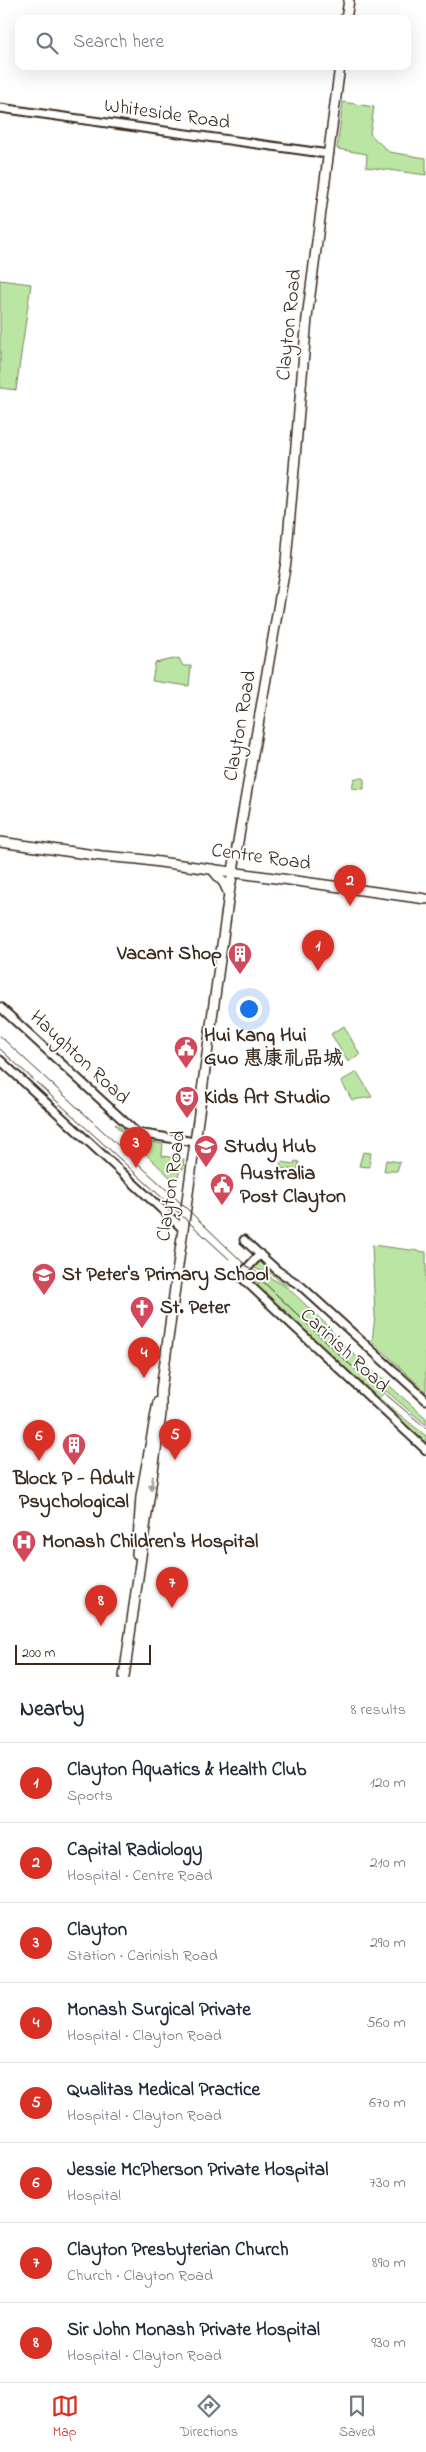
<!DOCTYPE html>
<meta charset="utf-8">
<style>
:root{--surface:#fff;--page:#f2f2f3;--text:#1f2937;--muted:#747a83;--line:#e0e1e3;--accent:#d93025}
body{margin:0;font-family:"Indie Flower","LXGW WenKai TC",sans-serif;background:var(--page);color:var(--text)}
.scale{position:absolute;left:15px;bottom:12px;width:136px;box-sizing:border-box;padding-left:5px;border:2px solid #3b2a1e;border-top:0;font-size:14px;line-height:18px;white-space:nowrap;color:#3b2a1e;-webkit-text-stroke:4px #fff;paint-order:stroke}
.you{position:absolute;left:248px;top:1008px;width:18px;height:18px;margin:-12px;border:4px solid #fff;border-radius:50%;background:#1a73e8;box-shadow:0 0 0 8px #1a73e833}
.badge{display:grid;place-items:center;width:32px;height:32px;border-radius:50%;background:var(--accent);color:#fff;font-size:16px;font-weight:700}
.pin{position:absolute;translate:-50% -41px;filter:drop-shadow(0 1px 2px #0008)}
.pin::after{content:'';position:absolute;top:26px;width:18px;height:15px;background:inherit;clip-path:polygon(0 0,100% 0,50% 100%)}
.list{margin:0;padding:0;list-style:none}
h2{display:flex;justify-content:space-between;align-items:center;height:65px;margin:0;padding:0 20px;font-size:21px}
h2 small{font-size:16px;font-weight:400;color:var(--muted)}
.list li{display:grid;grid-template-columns:32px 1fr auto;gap:15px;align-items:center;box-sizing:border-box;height:80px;padding:0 20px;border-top:1px solid var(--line)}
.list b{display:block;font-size:19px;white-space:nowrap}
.list p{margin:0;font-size:16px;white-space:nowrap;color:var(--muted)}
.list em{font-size:16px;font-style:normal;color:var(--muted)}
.icon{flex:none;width:28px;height:28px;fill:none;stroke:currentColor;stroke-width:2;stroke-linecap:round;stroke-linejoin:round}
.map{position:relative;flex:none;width:426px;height:1677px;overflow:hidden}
.search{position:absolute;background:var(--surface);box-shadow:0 5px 20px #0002;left:15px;right:15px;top:15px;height:55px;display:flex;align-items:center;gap:12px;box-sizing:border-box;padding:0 18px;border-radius:10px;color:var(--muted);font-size:19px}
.sheet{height:705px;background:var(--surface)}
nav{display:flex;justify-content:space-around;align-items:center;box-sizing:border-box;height:70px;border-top:1px solid var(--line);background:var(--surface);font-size:14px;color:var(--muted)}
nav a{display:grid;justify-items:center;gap:2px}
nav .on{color:var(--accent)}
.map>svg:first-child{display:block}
.green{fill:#bae5a2;stroke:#7a8860}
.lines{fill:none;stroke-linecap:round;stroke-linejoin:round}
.minor-casing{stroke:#3b2a1e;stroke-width:11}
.major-casing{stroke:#3b2a1e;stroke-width:12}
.minor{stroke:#fff;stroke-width:7}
.major{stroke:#fff;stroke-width:9}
.rail{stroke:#3b2a1e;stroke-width:1}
.oneway{fill:#a79f9a}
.labels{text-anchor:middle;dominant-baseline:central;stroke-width:4;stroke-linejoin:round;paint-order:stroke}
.street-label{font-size:20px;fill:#3b2a1e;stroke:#fff}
.poi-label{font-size:20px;font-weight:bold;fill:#3b2a1e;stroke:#fff;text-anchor:start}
</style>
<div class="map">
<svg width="426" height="1677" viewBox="0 0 426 1677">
<rect width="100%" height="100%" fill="#fff"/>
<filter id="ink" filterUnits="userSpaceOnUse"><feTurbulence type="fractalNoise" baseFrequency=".02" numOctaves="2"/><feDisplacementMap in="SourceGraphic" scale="10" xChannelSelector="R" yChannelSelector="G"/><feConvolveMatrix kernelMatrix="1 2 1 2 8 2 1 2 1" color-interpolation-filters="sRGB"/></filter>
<g filter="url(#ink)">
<path class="green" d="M343 102 374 107 370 134 389 152 426 158V175L366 167 367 154 337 149Z
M0 280 31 284 16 390 0 388Z
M179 658 183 666H191L189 686 152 681 155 663Z
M355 778H364V789L351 788Z
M344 1026 360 1055 348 1062 331 1034Z
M357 1072 372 1097 352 1100 341 1081Z
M116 1124 135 1139 163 1144 162 1156 184 1159 183 1169H180L178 1178 173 1180 115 1125Z
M363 1152 371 1153 369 1167 359 1166Z
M386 1160 400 1162 397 1171H384Z
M295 1161 299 1162 298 1170 280 1168 281 1162 294 1164Z
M372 1245 426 1252V1392L372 1341 375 1316Z
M257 1261 263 1262 293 1285C281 1287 277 1276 268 1272 261 1270 258 1271 252 1266Z
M251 1268 259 1274H265L255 1286 247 1278V1273Z
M266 1275 288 1288 329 1327 340 1342 426 1418V1425L386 1391 379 1398 426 1436V1446L256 1287Z"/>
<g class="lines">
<defs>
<path id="minor" d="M0 108 329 154
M0 1007 137 1133 195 1142
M0 1060 183 1229
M244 1240 278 1271 301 1286 426 1400
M260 1254 240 1276 426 1450"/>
<path id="major" d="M346 19 349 0
M0 842 102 856 138 859 426 899
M212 869 224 883 229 894
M137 1554 141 1496 158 1402
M124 1677 161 1414V1390L229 894 286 562 307 318 340 66"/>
</defs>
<use href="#minor" class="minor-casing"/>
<use href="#major" class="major-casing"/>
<use href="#minor" class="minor"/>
<use href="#major" class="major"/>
<path class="rail" d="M0 1036 184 1206 347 1362 426 1428
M0 1049 229 1259"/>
</g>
<defs><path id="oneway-solid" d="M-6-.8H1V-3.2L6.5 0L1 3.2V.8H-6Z" transform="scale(1.25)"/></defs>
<use class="oneway" href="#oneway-solid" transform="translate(152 1483) rotate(98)"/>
</g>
<defs>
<symbol id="building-pin" viewBox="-11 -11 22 30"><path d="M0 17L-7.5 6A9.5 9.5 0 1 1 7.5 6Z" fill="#d1495b" stroke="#fff"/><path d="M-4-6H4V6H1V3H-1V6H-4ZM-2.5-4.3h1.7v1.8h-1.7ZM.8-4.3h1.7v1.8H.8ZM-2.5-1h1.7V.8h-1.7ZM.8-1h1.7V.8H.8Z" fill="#fff"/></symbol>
<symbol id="civic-pin" viewBox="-11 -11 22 30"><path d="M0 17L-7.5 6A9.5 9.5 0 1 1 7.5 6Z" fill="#d1495b" stroke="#fff"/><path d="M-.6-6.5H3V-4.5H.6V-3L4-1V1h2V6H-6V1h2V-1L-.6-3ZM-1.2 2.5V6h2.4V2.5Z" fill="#fff"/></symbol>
<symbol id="theatre-pin" viewBox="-11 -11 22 30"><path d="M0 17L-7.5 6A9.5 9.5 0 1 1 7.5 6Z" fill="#d1495b" stroke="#fff"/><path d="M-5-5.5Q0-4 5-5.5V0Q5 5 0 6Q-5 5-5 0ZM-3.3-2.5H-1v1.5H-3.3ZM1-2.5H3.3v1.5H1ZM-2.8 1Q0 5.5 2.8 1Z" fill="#fff"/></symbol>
<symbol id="university-pin" viewBox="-11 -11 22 30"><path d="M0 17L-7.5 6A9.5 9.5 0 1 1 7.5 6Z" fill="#d1495b" stroke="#fff"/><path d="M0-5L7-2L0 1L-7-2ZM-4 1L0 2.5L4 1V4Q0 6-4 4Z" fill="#fff"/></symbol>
<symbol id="school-pin" viewBox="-11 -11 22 30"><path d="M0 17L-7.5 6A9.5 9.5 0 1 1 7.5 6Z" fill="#d1495b" stroke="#fff"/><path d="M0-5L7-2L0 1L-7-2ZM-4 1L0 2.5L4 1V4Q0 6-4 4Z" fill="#fff"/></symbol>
<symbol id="church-pin" viewBox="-11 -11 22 30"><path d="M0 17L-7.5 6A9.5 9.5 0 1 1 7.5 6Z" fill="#d1495b" stroke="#fff"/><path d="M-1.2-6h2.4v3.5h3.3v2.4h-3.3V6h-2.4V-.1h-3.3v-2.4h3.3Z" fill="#fff"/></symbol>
<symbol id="hospital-pin" viewBox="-11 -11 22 30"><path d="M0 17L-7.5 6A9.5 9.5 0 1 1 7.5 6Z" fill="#d1495b" stroke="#fff"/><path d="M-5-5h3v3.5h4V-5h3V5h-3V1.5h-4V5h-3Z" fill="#fff"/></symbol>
</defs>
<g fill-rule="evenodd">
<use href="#building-pin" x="226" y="940" width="28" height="38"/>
<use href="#civic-pin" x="172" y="1034" width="28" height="38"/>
<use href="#theatre-pin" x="173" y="1084" width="28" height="38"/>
<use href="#university-pin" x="192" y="1133" width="28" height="38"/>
<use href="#civic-pin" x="208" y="1171" width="28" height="38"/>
<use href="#school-pin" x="30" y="1261" width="28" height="38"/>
<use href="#church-pin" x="128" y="1294" width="28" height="38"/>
<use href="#building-pin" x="60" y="1431" width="28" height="38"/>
<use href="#hospital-pin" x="10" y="1528" width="28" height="38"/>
</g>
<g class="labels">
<g class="street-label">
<text transform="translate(167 115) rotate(8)">Whiteside Road</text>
<text transform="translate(290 325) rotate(-84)">Clayton Road</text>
<text transform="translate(241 726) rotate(-80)">Clayton Road</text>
<text transform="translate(261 858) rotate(8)">Centre Road</text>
<text transform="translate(79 1058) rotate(43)">Haughton Road</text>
<text transform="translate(172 1186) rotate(-82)">Clayton Road</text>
<text transform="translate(344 1351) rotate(43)">Carinish Road</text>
</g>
<g class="poi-label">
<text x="222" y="954" text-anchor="end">Vacant Shop</text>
<text x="204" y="1036">Hui Kang Hui<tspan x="204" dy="23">Guo 惠康礼品城</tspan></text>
<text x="204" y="1098">Kids Art Studio</text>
<text x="224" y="1147">Study Hub</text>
<text x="240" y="1174">Australia<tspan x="240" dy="23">Post Clayton</tspan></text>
<text x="62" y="1275">St Peter's Primary School</text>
<text x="160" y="1308">St. Peter</text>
<text x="74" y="1479" text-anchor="middle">Block P - Adult<tspan x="74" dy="23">Psychological</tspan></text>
<text x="42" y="1542">Monash Children's Hospital</text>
</g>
</g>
</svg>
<div class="scale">200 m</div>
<div class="you"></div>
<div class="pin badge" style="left:318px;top:971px">1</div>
<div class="pin badge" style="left:350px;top:906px">2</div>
<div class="pin badge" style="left:136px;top:1168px">3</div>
<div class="pin badge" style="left:144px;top:1378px">4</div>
<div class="pin badge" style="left:175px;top:1460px">5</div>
<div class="pin badge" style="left:39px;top:1461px">6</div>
<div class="pin badge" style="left:172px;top:1608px">7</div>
<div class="pin badge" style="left:101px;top:1626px">8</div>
<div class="search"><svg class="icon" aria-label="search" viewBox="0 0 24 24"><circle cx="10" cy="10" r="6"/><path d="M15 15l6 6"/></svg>Search here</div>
</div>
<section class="sheet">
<h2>Nearby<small>8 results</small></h2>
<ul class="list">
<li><span class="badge">1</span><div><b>Clayton Aquatics &amp; Health Club</b><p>Sports</p></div><em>120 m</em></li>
<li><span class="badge">2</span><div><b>Capital Radiology</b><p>Hospital · Centre Road</p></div><em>210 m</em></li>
<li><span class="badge">3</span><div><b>Clayton</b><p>Station · Carinish Road</p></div><em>290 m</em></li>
<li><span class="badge">4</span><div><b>Monash Surgical Private</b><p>Hospital · Clayton Road</p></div><em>560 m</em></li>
<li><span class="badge">5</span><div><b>Qualitas Medical Practice</b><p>Hospital · Clayton Road</p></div><em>670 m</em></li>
<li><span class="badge">6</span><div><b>Jessie McPherson Private Hospital</b><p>Hospital</p></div><em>730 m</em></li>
<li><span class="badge">7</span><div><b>Clayton Presbyterian Church</b><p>Church · Clayton Road</p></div><em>890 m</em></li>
<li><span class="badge">8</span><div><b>Sir John Monash Private Hospital</b><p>Hospital · Clayton Road</p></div><em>930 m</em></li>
</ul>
</section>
<nav>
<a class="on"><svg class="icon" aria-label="map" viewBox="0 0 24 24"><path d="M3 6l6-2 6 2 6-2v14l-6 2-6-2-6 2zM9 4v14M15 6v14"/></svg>Map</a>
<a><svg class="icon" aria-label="directions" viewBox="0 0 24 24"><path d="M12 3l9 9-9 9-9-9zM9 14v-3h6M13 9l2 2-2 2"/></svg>Directions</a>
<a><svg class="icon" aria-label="saved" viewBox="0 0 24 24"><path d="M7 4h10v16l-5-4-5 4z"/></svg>Saved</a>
</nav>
